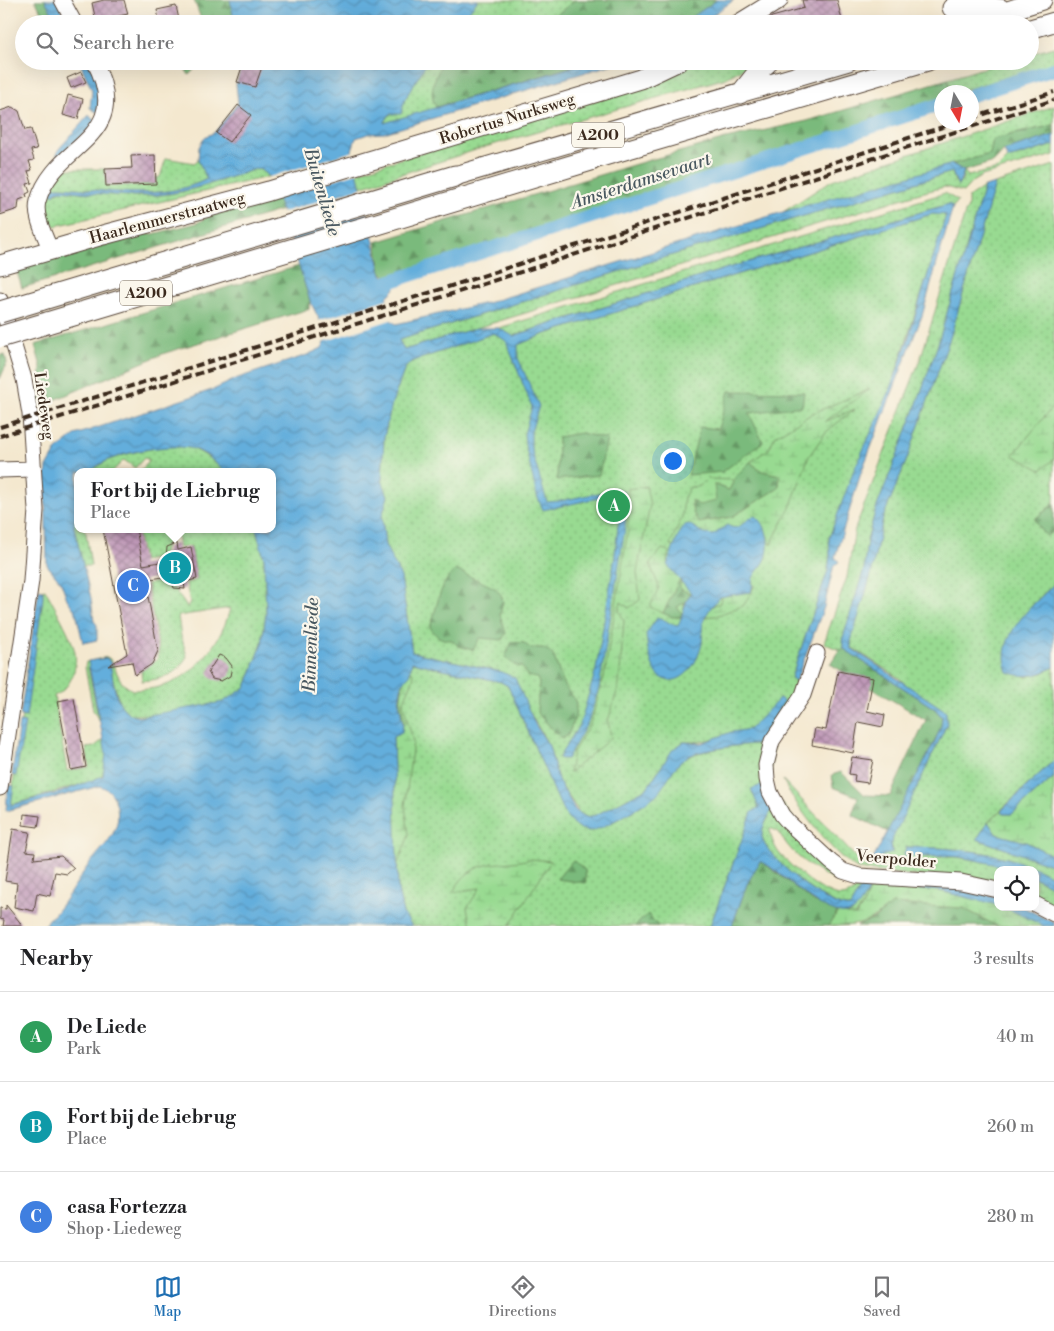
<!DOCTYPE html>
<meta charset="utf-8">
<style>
:root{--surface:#fff;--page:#f6f6f6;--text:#202124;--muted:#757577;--line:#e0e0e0;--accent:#1f6fb2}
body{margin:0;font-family:"Libre Bodoni",serif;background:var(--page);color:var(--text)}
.controls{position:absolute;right:15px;bottom:15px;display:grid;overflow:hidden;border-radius:10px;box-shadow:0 5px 20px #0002}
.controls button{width:45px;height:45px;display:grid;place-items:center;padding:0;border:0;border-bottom:1px solid var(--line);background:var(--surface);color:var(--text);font:25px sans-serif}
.compass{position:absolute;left:934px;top:85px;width:45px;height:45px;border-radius:50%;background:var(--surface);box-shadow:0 5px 20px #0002;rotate:170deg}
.you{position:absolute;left:672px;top:460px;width:18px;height:18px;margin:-12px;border:4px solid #fff;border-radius:50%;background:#1a73e8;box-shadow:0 0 0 8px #1a73e833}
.badge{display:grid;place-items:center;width:32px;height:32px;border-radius:50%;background:var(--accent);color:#fff;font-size:16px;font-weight:700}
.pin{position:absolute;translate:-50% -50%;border:2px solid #fff;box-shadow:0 1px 5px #0006}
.popup{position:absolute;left:74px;top:468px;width:202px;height:65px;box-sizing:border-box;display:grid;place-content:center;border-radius:10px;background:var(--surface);filter:drop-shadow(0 1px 4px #0005);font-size:16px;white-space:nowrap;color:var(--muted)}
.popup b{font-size:19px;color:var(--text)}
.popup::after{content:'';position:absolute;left:50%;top:100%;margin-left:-10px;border:10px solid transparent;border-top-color:var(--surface)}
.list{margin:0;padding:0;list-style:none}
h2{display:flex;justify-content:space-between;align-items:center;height:65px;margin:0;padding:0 20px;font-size:21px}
h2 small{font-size:16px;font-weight:400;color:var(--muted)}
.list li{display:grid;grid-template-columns:32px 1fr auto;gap:15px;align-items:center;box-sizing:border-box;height:90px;padding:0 20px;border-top:1px solid var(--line)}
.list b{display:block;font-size:19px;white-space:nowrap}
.list p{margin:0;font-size:16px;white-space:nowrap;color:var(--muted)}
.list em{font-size:16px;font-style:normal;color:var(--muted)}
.icon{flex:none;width:28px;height:28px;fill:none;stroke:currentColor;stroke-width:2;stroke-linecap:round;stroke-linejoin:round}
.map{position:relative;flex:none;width:1054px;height:926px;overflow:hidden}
.search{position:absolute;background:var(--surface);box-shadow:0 5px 20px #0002;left:15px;right:15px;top:15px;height:55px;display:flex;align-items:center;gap:12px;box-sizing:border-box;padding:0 18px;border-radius:28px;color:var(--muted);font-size:19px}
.sheet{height:335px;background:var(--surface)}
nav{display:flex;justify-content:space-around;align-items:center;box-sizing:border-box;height:70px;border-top:1px solid var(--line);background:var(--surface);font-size:14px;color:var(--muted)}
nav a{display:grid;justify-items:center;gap:2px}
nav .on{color:var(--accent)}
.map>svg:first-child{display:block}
.grass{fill:url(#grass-dots);stroke:#6a8258}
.forest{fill:url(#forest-firs);stroke:#5a724c}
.wetland{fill:url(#wetland-marsh);stroke:#6a8258}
.water{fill:url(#water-waves);stroke:#506c7d}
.pier{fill:#f4e8cf}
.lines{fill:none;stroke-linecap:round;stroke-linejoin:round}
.canal{stroke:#64aedc;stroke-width:14}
.building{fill:url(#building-cross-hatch)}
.minor-casing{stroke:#574639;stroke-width:17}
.major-casing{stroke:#574639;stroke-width:21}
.highway-casing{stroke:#574639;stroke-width:23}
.minor{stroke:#fff;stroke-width:15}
.major{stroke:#fff;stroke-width:19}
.highway{stroke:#fff;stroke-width:21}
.rail{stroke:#3b2a1e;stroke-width:4;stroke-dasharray:8 4;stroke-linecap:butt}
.highway-bridge-casing{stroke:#574639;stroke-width:23;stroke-linecap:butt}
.highway-bridge{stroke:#fff;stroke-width:21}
.labels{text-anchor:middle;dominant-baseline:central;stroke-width:4.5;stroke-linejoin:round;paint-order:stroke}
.shield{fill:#fbf7ec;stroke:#75685c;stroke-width:1}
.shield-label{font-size:15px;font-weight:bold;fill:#3b2a1e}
.street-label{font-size:16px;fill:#3b2a1e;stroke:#fbf7ec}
.water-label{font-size:18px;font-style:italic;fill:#495860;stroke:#fbf7ec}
</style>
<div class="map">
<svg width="1054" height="926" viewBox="0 0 1054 926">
<defs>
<pattern id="grass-dots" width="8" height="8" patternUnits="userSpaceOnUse" patternTransform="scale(1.25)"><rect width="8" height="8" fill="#98da91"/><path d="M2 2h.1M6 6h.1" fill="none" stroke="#84bb7d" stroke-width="1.8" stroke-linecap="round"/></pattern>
<pattern id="forest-firs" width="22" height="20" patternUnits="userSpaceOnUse" patternTransform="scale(1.25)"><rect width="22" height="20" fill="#7aba7b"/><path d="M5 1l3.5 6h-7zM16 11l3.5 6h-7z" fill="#659764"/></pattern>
<pattern id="wetland-marsh" width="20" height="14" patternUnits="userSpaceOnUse" patternTransform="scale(1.25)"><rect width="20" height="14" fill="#98da91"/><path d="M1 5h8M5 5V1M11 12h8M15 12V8" fill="none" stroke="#84bb7d"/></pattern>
<pattern id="water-waves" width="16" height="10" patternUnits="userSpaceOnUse" patternTransform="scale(1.25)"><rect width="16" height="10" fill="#64aedc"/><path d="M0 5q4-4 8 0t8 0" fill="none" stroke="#548eb2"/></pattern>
<pattern id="building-cross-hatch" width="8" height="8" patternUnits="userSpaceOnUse" patternTransform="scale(1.25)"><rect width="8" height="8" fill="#bf98b8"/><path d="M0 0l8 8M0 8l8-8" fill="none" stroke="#9c7c95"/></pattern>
</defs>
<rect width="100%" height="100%" fill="#fbf7ec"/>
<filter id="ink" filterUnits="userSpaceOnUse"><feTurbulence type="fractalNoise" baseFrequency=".02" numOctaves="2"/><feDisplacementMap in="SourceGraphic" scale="10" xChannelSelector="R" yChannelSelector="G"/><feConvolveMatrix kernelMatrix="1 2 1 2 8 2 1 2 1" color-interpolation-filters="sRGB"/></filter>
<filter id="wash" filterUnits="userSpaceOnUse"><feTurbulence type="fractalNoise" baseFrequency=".0096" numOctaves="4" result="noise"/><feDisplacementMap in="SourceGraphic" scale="20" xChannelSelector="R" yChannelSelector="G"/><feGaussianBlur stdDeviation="1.12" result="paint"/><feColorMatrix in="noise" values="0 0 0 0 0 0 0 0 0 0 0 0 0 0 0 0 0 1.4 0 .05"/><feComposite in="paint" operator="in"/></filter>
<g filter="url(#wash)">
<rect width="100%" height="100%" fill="#f4e8cf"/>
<path class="grass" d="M478 0H715L678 24H459Z
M1054 47V63L957 92H951L948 79 1006 61H1030V54Z
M428 61H592L383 124Z
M697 61H748L749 65 726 78 485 147 361 187 357 172 651 83Z
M1054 106V125L993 139 990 154 783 212 832 180Z
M1054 145V155L982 176 972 182 963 192 945 187 920 193 404 350 399 340 659 259 952 172 955 182 962 181 964 171 968 176 998 169 1008 159Z
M166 158 195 163 198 160 207 179C163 202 109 190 61 187H57L55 193 61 190C97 193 133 199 169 194 200 189 230 177 259 168L268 177 55 226C35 211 52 186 61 169H105L106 186 156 184V178L160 177Z
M1054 165V504L1035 519 1047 535 1054 530V584C1030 607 1005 629 1006 665L1026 677 1042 673 1054 667V760L988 822 977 839 1054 866V877C1007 851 958 848 906 847L921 857H957L1009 866 1018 870H998V886L857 869C834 856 794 804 783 780L864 866 870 867 871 863 879 868 882 856 893 850 890 842 947 724 899 678 851 647V641L871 575 883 518 907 459 950 338 995 184Z
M984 187 937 347 914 412 876 509 867 540 864 569 842 641 844 649 839 650 824 643 847 577 855 529 921 357 965 213 968 208V198Z
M945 193 958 201 953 207 949 204 731 267 512 336 499 328Z
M943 213 946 218 891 388 829 538 830 555 828 570 791 678 796 681V686L802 690 774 733 770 788 833 868 848 881 839 883C815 870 792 857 779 832L770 828C770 836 774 846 779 853 789 865 826 898 842 896 851 895 856 889 861 883H863L850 907C832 911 765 857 762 838 761 830 765 823 769 817L759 808 752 812 710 926H412L403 913 398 890 397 846 403 724 399 702 402 683 409 676 412 662 501 682 508 686 548 777 574 825C579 827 586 831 592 830 605 828 649 803 657 793 667 781 674 762 690 756 703 750 742 744 757 744L750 729C725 734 710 743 683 742L658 771 647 788 596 815 586 817 580 814 558 780 549 746 529 711 502 672 412 652 401 577 385 545 382 516 388 496 382 480 384 437 392 403 405 368 411 362 494 333C518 347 516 345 542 335L932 214Z
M182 445C200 450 211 458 224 472H140L150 460 144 458 135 468 124 460 112 472H91C103 455 161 446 182 445Z
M77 502 78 529H84L86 533 91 566H83L74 527Z
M137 529H170L163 557 143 561Z
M176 529H256L264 558 266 612 262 644 246 687 223 702 156 715H131L120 705 107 658 88 667 99 721 93 710 85 667 86 662 107 657 110 659 122 683 132 690C145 690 160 688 171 683 199 671 224 637 230 608L178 616 181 636 187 656C177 676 163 679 142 681L141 671 157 660 159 650 147 584 168 580 187 607 190 603 186 583 197 580 191 546 179 548Z
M45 589C53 604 73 638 75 653 78 670 69 690 54 696L67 771 89 767 86 748 94 747 104 739C106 750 109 771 99 779L11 805 18 741 41 590Z
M1035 878 1054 887V910L1035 901Z
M870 887 864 904 855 916 838 912C859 914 860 902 870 887Z"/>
<path class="forest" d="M35 0H45L58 24H48Z
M194 0H230L233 16 236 24H203Z
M575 0H717L682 24H545Z
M184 61H202L189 75 182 64Z
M443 61H592L436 107C427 91 436 76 443 61Z
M948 79 951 92H942L941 98 387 277 381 272 376 242 643 162 726 139 807 121Z
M1054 125V135L1004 151 994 162 964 171 952 164 990 154 993 139Z
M278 198 282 210 22 288 16 269 138 234H153L197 223 211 215Z
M299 266 310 301 309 309 165 353 38 407 41 367 35 345Z
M5 354 7 363 0 379V355Z
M729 391 804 392 802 406 749 413 763 442 722 472 688 475 700 427 718 429Z
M581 433 607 439 599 475 557 480 558 437Z
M750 462 762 471 780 475 779 488 732 517 699 523 693 513 691 499 714 484 729 490 736 476Z
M1054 504V530L1047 536 1042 532 1035 519Z
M456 570 495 588 501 595 503 601 500 615 506 633 502 640 480 638 473 650 458 646 452 640C441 640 436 637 430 627 438 607 438 584 456 570Z
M680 577 693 594 687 601 677 607 684 617H672L663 613Z
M512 642 524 643 530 648H543L549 651 554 657 564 686 573 697 576 703 575 718 568 735 562 739 537 713 539 683 537 678 527 676 522 667 514 665 505 657Z
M844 649 935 709 942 717 941 726 935 741 888 832 852 815 858 797 833 787 832 775 841 772 865 795 890 796 926 720 830 664 839 650Z
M573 860 585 870 586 883 557 879Z
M760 860 814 902 838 912 828 926H732L747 884Z
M892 904 963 908 997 926H857L874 919Z
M648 914 658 926H635Z"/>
<path class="wetland" d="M870 389 824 422 855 409 826 432 809 456 790 508 771 544 763 539 710 580 702 610 720 603 722 593H735L755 585 744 605 716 616 684 617V604L692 594 680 589V579L663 613 650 607 659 587 650 564 662 549 669 551 667 562 677 566V549L670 545 682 517 684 497 690 487 700 486 707 479 734 480 729 490 714 484 716 501 699 505 691 500 693 513 699 523 732 517 779 488 780 475 762 471 750 462 769 449 775 436 813 413Z
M1054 405V459L1041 470 1013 455Z
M646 486 650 505 637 572 640 600 629 608 621 602 619 611 624 620 619 685 608 721 611 738 569 773 573 752 590 724 604 677 628 530V489Z
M411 670 414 677 403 703 413 741 405 806 409 835 395 871 393 737 405 721C399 702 399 688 411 670Z
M1054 777V856L1026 842 996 834 988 822 1002 810 1003 814H1012Z
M531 859 551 861 509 926H471L467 908 480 888 453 892C473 856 496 867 531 859Z
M870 887 940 891 998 905V907H1004L1044 926H997L963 908 892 904C867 925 860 926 828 926L838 912 856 916 864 904Z"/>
<path class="water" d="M45 0H56L69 24H58Z
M230 0H478L459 24H248L244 20 236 24 233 16Z
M717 0H734L700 24H682Z
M79 61H89L99 80 98 113 90 108 92 90Z
M244 61H428L405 99 401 114H390L384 123 592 61H623L384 133 368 134 356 138 352 150 381 272 384 277 389 276 395 289 387 297 391 320 396 324 490 302 783 212 952 164 964 171 958 186 952 172 659 259 399 340 404 350 476 328H499L513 336 731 267 949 204 953 207 922 316 861 473 835 557 839 562 834 565 824 607 796 681 791 678 828 570 830 555 829 538 853 472 891 388 908 339 946 215 932 214 542 335 518 345V358L539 406 531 432V448L547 502 560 501 617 489 624 491 626 503 625 528 599 688 588 722 567 759H560L559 757 580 724 596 669 614 562 621 499 619 495H613L543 510 537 496 525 445 524 434 532 407 506 341 494 333 411 362 405 368 392 403 384 437 382 480 388 496 382 516 385 545 401 577 412 652 502 672 515 678 535 724 549 746 558 780 576 811 586 817 596 815 647 788 673 749 684 742 702 743 731 732 750 729 780 698 784 702 757 744C744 744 700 750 689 756 673 764 668 782 657 794 649 802 600 831 590 831 577 831 569 820 563 811L508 686 501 682 412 662 409 676 402 683 399 702 403 724 402 732 393 737 398 890 403 913 412 926H44L48 919 54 915C66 900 76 883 87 867 102 846 126 831 115 800 112 792 107 788 99 786L6 811 8 785 14 786 11 805 61 792 103 776 106 754 88 661 107 658 110 662C114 682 114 712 138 717L223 702 246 687 262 644 266 612 264 558 256 529H272V472H224C216 463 208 455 197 450 176 441 105 453 91 472H78L77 502 74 527 91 598 94 621 97 625V640L83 643 76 612 67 599 61 582 47 565 45 484 47 467 56 451 75 435 215 389 238 378 307 355 322 348 325 342 320 321 310 301 271 179 259 168C226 178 192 192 158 195 125 198 93 193 61 190L56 191 54 195 51 193 54 187H61C109 190 163 202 207 179L198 160 199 147 205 137 215 132 238 103 236 84Z
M89 115 95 121 91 128 56 158 58 150Z
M1054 135V145L1008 159 1004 151Z
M995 184 950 338 907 459 883 518 871 575 851 641V648L946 711 947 724 891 842 892 853 882 856 879 868 871 863 935 741 941 726 942 717 935 709 844 649 842 641 864 569 867 540 876 509 914 412 937 347 984 187Z
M754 516C767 520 771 546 766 558 764 565 756 571 753 578 751 584 754 587 750 592L719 597C714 604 707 612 704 620 701 626 703 636 702 643 699 659 686 684 666 680 652 677 647 648 646 634L657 618C666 618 669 625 678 626 683 614 684 604 691 593L667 565 680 531 685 525 689 524 705 534 713 535 727 525C740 533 742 521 754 516Z
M1054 584V667C1039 675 1025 679 1008 672 994 637 1032 606 1054 584Z
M39 589 43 590V598L26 717 20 716Z
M19 722 25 723 16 776 12 775Z
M1054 760V777L1012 814H1003L1002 810Z
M762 785 772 808C769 818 761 826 762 837 764 856 832 912 850 907L865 880 967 889 998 898V905L940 891 870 887C866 894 860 908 852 912 827 923 781 870 760 861L747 884 732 926H710L752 812 759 808 751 789Z
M988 822 996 834 1026 842 1054 856V866L977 839Z
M906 847C958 848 1007 851 1054 877V887L1035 878V870C1010 870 985 861 959 857 941 855 923 858 904 855Z
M1004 907H1023L1054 923V926H1044Z"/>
<path class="pier" d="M354 151 360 172 275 197 266 178Z
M364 187 370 212 288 237 280 213Z
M390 298 389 302 394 319 323 342 318 321Z"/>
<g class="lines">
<path class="canal" d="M972 95 1054 69
M373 287 942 104"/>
</g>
<g id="blocks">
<path class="building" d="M104 0H124L128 14 96 21 92 3Z
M802 0H837L843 24H761L772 17 804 8Z
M176 6 180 24H160L157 10Z
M244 61H264L255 87 237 82Z
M81 72 86 82 71 88 67 78Z
M68 95 83 99 78 119 63 115Z
M238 105 251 115 229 142 216 133Z
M12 107 19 111 25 130 31 129 37 149 31 150 34 160 29 161 32 170 28 171 32 183 27 184 30 192 26 194 27 197 19 200 18 209 0 215V111Z
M155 155 156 184 106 186 105 169 132 168 131 156Z
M103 529H136L143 565 166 561 167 547 177 543 178 550 191 547 197 579 184 582 185 589 174 588 169 576 145 580 158 651 152 664 135 675 132 662 108 666 127 654Z
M219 655 226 658 232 666 230 676 221 681 212 679 208 672Z
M838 671 873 678 867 711 885 715 883 727 858 722 853 753 812 745 815 728 826 730Z
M74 698 86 767 71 770 58 701Z
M852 757 873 760 868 783 854 781 855 775 849 774Z
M24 814 40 816 38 827 23 825Z
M13 829 30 832 26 851 35 852 34 859 61 856 74 868 67 874 55 872 50 896 37 893 34 911 14 907 17 883 5 881Z
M6 905 19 921 22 926H3L4 920 0 919V908L6 909Z"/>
</g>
</g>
<g filter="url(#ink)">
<use href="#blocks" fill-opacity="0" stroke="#574639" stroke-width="1"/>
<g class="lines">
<defs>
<path id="minor" d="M62 0 75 24
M50 249C45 235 34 216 38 201 54 142 136 140 94 61
M0 300 24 379 30 414 36 510 31 581 0 788
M0 470 33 469
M817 653 803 695 772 741 766 765 767 779 770 792 782 815 789 823 831 862 843 871 859 876 961 882 998 890
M1035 904 1054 914"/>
<path id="major" d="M952 8 966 6 1001 9
M739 24 778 0
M968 24 1042 0
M1030 29 1054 22
M740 94 759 70 767 64
M591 160 928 61
M455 176 849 61
M0 265 103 235 269 191 641 79 679 61"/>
<path id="highway" d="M40 300 455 176
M47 323 591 160"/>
</defs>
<use href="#minor" class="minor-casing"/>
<use href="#major" class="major-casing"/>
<use href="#highway" class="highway-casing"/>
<use href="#minor" class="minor"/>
<use href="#major" class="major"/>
<use href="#highway" class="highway"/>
<path class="rail" d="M972 118 1054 92
M0 427 451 286 958 122
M0 436 474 287 1054 100"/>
<defs>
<path id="highway-bridge" d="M0 312 40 300
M0 337 47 323"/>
</defs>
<use href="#highway-bridge" class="highway-bridge-casing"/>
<use href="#highway-bridge" class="highway-bridge"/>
</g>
</g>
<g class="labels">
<g class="shield">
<rect x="572" y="122.5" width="52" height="25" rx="4"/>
<rect x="120" y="280.5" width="52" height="25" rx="4"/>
</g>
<g class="shield-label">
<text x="598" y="135">A200</text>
<text x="146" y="293">A200</text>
</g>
<g class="street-label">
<text transform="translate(507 119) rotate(-17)">Robertus Nurksweg</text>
<text transform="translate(167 218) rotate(-15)">Haarlemmerstraatweg</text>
<text transform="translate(44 406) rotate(82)">Liedeweg</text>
<text transform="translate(896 859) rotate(5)">Veerpolder</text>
</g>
<g class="water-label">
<text transform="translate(641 181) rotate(-18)">Amsterdamsevaart</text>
<text transform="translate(322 192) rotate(74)">Buitenliede</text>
<text transform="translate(311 645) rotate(-88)">Binnenliede</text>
</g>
</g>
</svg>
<div class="controls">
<button><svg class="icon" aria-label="locate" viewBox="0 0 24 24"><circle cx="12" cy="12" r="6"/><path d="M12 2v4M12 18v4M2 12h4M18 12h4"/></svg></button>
</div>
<svg class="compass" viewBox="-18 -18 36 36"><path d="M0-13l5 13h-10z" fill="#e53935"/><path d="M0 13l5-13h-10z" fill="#757577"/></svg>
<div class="you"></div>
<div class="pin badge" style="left:614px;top:506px;background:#2e9e5b">A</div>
<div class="pin badge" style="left:175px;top:568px;background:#0f9aa8">B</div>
<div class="popup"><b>Fort bij de Liebrug</b>Place</div>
<div class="pin badge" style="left:133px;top:586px;background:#3f7fe0">C</div>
<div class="search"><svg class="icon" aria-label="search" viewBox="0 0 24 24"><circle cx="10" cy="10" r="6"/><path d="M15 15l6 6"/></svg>Search here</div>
</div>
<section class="sheet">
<h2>Nearby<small>3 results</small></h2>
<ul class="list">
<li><span class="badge" style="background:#2e9e5b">A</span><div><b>De Liede</b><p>Park</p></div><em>40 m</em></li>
<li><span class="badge" style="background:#0f9aa8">B</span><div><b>Fort bij de Liebrug</b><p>Place</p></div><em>260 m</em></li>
<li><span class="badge" style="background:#3f7fe0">C</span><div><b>casa Fortezza</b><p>Shop · Liedeweg</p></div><em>280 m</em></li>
</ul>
</section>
<nav>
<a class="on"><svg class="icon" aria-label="map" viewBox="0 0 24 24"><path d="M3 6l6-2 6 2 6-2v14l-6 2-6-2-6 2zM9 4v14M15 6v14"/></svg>Map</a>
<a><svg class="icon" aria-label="directions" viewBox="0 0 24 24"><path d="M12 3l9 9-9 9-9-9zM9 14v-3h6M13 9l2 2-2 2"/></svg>Directions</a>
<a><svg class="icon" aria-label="saved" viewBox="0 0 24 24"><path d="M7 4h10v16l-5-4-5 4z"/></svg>Saved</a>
</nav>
